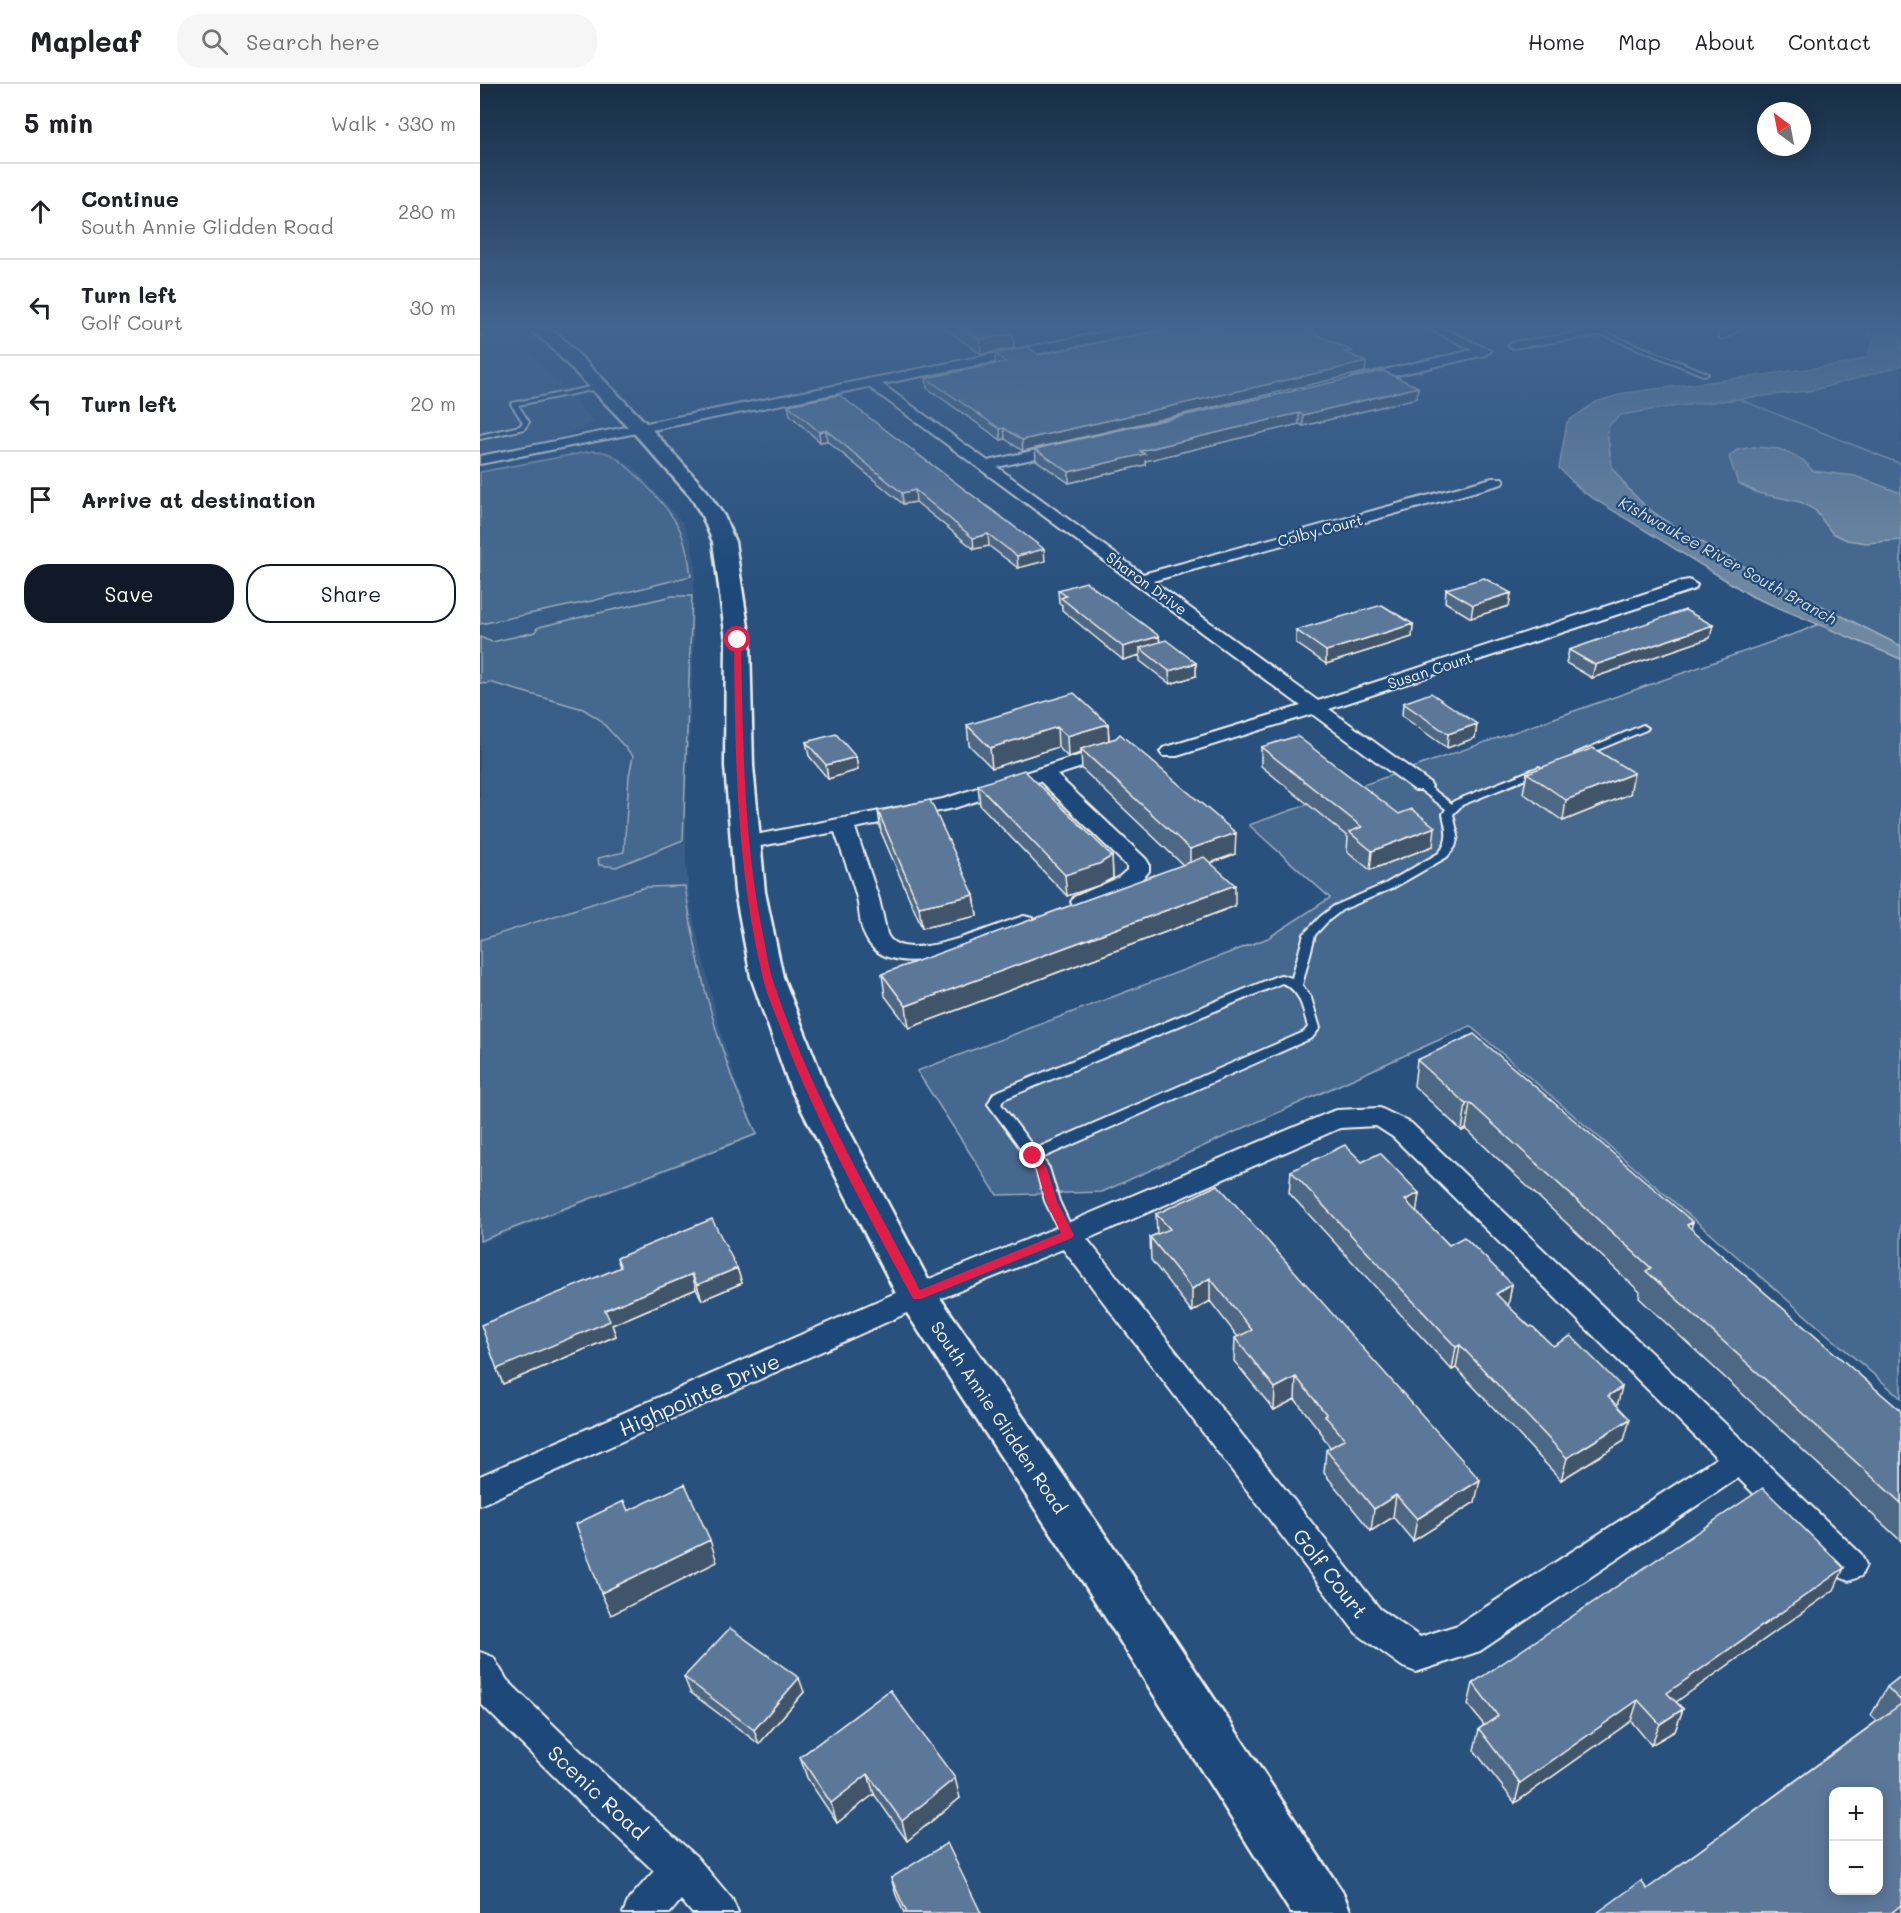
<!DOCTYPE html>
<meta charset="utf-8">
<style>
:root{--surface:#fff;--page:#f6f6f6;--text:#202124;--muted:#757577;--line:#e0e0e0;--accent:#111827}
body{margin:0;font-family:Mali,sans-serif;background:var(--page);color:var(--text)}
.controls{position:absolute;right:18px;bottom:18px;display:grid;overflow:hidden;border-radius:12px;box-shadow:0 3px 15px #0003}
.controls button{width:54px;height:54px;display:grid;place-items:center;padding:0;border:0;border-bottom:2px solid var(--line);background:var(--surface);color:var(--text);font:30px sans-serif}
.compass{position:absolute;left:1277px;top:18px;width:54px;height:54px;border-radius:50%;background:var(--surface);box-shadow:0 3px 15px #0003;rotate:328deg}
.stop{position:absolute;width:18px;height:18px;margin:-14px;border:4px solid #e11d48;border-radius:50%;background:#fff}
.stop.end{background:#e11d48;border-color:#fff;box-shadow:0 2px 6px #0008}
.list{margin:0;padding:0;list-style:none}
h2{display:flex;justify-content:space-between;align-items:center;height:78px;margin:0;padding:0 24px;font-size:26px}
h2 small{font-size:20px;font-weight:400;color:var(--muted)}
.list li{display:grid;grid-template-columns:39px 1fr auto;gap:18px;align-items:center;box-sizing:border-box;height:96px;padding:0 24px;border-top:2px solid var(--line)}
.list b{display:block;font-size:22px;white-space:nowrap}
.list p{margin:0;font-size:20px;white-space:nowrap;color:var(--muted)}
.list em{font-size:20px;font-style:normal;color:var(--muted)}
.actions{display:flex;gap:12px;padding:18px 24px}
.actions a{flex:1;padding:14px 0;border:2px solid var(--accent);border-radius:24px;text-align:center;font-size:21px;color:var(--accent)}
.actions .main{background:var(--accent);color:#fff}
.icon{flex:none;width:33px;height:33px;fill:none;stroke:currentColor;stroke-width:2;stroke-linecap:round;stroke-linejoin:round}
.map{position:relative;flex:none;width:1421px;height:1829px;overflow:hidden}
header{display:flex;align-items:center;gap:36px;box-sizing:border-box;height:84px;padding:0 30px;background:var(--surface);border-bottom:2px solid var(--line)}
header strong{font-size:28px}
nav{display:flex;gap:33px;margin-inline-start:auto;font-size:21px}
.search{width:420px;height:54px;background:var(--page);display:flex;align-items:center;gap:15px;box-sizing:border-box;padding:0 21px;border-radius:24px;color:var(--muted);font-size:22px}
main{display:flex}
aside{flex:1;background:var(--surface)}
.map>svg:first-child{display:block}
.built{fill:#375d86}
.green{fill:#45688e;stroke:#9cacbb;stroke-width:1.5}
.water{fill:#6e88a2;stroke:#a4b2be;stroke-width:1.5}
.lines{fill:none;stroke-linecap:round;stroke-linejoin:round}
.service-casing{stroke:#f4f1e8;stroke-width:4}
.pedestrian-casing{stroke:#f4f1e8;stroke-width:4}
.minor-casing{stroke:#f4f1e8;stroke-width:4}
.secondary-casing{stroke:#f4f1e8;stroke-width:5}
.service{fill:#1f4a7a;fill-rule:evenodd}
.pedestrian{fill:#1f4a7a;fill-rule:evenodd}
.minor{fill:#1f4a7a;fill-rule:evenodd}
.secondary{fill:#1f4a7a;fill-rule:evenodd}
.wall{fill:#4e6784;stroke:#f4f1e8;stroke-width:1.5}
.shaded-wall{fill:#40546b;stroke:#f4f1e8;stroke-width:1.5}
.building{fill:#5b7899;stroke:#f4f1e8;stroke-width:1.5;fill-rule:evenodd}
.route{fill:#e11d48}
.labels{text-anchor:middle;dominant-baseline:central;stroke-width:4.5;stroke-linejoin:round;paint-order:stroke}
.far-street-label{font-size:15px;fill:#f4f1e8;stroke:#1f4a7a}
.far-water-label{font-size:16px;font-style:italic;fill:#d9dcda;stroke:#1f4a7a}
.street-label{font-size:18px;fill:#f4f1e8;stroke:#1f4a7a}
.near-street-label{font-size:21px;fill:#f4f1e8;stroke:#1f4a7a}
</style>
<header>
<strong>Mapleaf</strong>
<div class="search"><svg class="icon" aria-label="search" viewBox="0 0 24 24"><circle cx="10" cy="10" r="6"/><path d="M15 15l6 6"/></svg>Search here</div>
<nav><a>Home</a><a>Map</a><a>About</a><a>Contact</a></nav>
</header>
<main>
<aside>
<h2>5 min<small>Walk · 330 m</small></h2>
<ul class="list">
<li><svg class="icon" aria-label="ahead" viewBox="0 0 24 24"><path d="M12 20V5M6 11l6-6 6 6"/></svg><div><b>Continue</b><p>South Annie Glidden Road</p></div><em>280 m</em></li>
<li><svg class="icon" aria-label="left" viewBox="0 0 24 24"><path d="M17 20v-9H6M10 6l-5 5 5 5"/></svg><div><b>Turn left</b><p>Golf Court</p></div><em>30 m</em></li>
<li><svg class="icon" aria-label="left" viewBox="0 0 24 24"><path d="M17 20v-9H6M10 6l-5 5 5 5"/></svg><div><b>Turn left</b></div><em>20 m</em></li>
<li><svg class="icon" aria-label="arrive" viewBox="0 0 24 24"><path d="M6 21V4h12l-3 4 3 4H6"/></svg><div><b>Arrive at destination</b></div></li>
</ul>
<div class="actions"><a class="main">Save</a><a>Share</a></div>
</aside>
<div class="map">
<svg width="1421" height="1829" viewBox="0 0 1421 1829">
<rect width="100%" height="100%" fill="#28517e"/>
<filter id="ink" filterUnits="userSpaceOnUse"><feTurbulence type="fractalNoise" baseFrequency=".0167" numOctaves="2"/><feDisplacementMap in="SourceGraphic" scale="12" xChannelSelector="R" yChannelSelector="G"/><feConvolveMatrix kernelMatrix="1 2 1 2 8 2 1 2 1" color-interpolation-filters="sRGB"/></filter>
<g filter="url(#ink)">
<path class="built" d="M0 243H28L114 338 85 352 0 370Z
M1421 282V380L1259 315 1335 306Z
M118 366 131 368 155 384 203 439 211 457 216 485 212 521 214 561 206 714V777L211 824 240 944 257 1001 279 1051 0 1160V388Z"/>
<path class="green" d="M1259 315 1421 380V1314L990 942 622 1108 517 1111 437 987 788 854 850 814 769 741 1320 548 1358 532 1265 483 1190 440 1165 422 1149 406 1132 384 1127 348 1130 340 1140 331 1189 323Z
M113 367C117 367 122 367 127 369 146 376 188 423 198 442 206 457 209 476 211 492L112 517 0 540V388Z
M192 512H212L203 756 136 783 119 781 118 774 144 768 149 692 153 672 119 635 103 625 9 598 7 600 0 599V553L12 558 55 548 57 544 63 542Z
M205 802C214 866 229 930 251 991 258 1011 268 1030 277 1050L0 1157V856L152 807 166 803Z"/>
<path class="water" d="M1384 243H1421V282L1335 306 1189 323 1141 331 1130 340 1127 348 1132 384 1149 406 1165 422 1190 440 1265 483 1421 562V575L1273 513 1103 408 1079 384 1087 338 1116 318 1145 309 1366 280 1387 273 1393 257Z
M1274 363 1299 365 1323 376 1333 387 1375 392 1421 409V456L1387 459 1367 456 1352 449 1335 426 1320 418 1278 409 1258 399 1249 373 1257 366Z"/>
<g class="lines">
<defs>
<path id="service" d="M6 243H19V244L0 251V247L8 245Z
M1112 243 1227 289 1228 290 1223 291 1106 244Z
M120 301 123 303 122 304 38 321 49 338 44 345 0 355V351L40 342 43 338 31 320 32 319Z
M1163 641 1168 644 1166 646 1103 672H1097L1095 670Z
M1059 683 1064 686 1063 688 982 721 973 730 978 752 975 763 967 773 913 804 862 826 848 837 835 851 822 901 831 914 840 944 832 954 562 1074 569 1084 579 1117 595 1151 593 1155 588 1156 583 1155 565 1117 556 1085 508 1020 514 1009 797 892 801 891 812 894 824 850 840 833 854 822 905 800 959 769C970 756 966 745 963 730L966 725 938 704V700H946L972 720 974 717ZM802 899C821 906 823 926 828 943L824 948 555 1065 521 1020 524 1015Z"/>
<path id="pedestrian" d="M1252 243H1263L1245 254H1239V250Z
M1118 246 1123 249 1121 251 1033 264 1028 261 1033 258Z"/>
<path id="minor" d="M650 243H676L670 247 402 300 508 377 587 359 592 360 594 363 592 366 517 383 663 490 1012 394H1022L1024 397 1022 400 673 497 838 617 1203 497 1209 496 1217 501 1215 505 849 625 949 698 952 702 949 706H935L832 630 697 672H683L680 668 683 664 821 622 389 303 0 380V372Z
M945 243H962L1011 267 1005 271 878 300 873 299 871 296 873 293 993 266Z
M629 662 636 664 639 668 636 672 577 691 666 775 669 780V787C657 804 615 828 594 823L591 818 594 813 638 794 647 786V782L560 697 474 724 375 744 399 815 407 850C422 885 518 839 544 832L552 834 555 839 552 844C514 858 411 904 386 854 379 842 380 827 377 814 371 791 362 770 355 748L265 765 257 764 254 759 257 754 265 753 463 715Z
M900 1024 931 1039 1381 1470 1386 1481 1381 1492 1369 1497 1357 1492 1258 1394 1000 1567 936 1588 923 1583 876 1549 583 1165 447 1220 0 1421V1392L427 1204 578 1143 848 1029 857 1026ZM896 1042 913 1053 1237 1374 978 1541 940 1553 900 1525 607 1155 860 1044Z
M0 1568 13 1573 27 1596 127 1693 216 1772 252 1815 258 1829H212L201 1816 190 1829H143L149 1815 174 1787 101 1719 1 1620Z"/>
<path id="secondary" d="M45 243H65L79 251 167 340 226 406 244 432 255 458 270 556 273 682 285 808 303 893 346 1003 451 1201 637 1468 863 1809 871 1829H811L603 1498 423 1223 310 1003 271 893 255 808 245 682 246 556 233 458 222 432 211 413 153 348 67 259Z"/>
</defs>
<use href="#service" class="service-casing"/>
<use href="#pedestrian" class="pedestrian-casing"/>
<use href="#minor" class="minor-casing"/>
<use href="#secondary" class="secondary-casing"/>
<use href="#service" class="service"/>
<use href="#pedestrian" class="pedestrian"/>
<use href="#minor" class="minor"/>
<use href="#secondary" class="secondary"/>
</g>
<path class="wall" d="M462 243H522L534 264 501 270Z
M515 270 559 271H871L886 278 885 288 543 367 525 355 521 356 447 304 446 294 515 280Z
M903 287 937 314 823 342 819 340 665 377V381L589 399 556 376 555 365Z
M308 321 565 477 538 484 509 462 494 465 436 418 423 420 347 357 340 358 310 331Z
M966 505 1031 509 1029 522 991 534 965 518Z
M578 506 679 552 680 558 716 579V592L690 600 660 577V571L643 576 582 526V521L579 519Z
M933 540 932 553 846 580 816 559V546Z
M1230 554 1112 594 1086 579 1089 566Z
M923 619 997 640 995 654 967 664 922 632Z
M628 640 629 656 755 770 731 779 755 822 429 944 405 912 402 890 703 781 602 685 601 669 588 673 578 663 512 684 489 661 487 641Z
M326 658 376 673 378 686 348 695 329 672Z
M781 663 953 762 890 786 867 767 868 753 781 682Z
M1047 689 1150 710 1083 737 1043 709Z
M498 701 632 772 633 794 620 801 587 812 500 721Z
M398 727 494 811 497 832 442 844 401 748Z
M937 976 1211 1145 1421 1327V1457L1159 1214 1160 1208 986 1045 982 1047 934 1002Z
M882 1078 939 1109 936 1128 969 1161 1032 1200 1028 1222 1050 1243 1073 1262 1137 1322 1144 1357 1081 1396 976 1284 972 1286 809 1109 811 1087Z
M676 1130 995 1418 933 1457 913 1433 891 1447 844 1389 846 1366 851 1364 843 1354V1351L815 1315 794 1326 754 1277 755 1254 758 1253 730 1217 712 1228 671 1176 670 1153 677 1150Z
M137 1174 257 1184 262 1199 222 1216 216 1205 132 1241 136 1252 23 1300 17 1285 140 1183Z
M1354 1506 1196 1618 1203 1625 1195 1647 1171 1661 1151 1637 1035 1719 994 1666 999 1645 1004 1641 988 1621 993 1599Z
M1421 1592V1829H1117L1167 1805 1397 1637 1391 1631 1407 1603Z
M204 1593 324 1608 279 1660 210 1608Z
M410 1606 480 1714 427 1757 394 1710 357 1739 327 1694 320 1673Z
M411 1794 501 1829H424L416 1811Z"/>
<path class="shaded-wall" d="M533 250 534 264 501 270 500 256Z
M886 278 885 288 543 367 542 356Z
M938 303 937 314 823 342V331Z
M819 329V340L665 377V381L589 399V388L660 367Z
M524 344 525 355 521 356 520 345Z
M346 346 347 357 340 358 339 348Z
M435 406 436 418 423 420 422 409Z
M508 450 509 462 494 465 493 454Z
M564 465 565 477 538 484 537 472Z
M1031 509 1029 522 991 534 993 521Z
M933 540 932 553 846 580V567Z
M1233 541 1230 554 1112 594 1115 581Z
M679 552 680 565 660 564V571L643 576V563Z
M716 579V592L690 600 689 587Z
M628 640 629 660 601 665V669L588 673 587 652Z
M997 640 995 654 967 664 968 650Z
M577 643 578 663 512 684 510 664Z
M376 673 378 686 348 695 346 681Z
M1154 689 1150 710 1083 737 1086 716Z
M955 743 953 762 890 786 892 767Z
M756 749 755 770 710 786V765Z
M632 772 633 794 620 801 587 812 585 791Z
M755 801V822L429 944 426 922Z
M494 811 497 832 442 844 439 823Z
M990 1019 986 1045 982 1047 986 1020Z
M939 1109 936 1131 925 1116Z
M1213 1138 1205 1165 1207 1141Z
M257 1184 262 1199 222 1216 217 1201Z
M212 1190 216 1205 132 1241 136 1252 23 1300 17 1285 125 1226Z
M730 1194V1217L712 1228V1205Z
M1032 1200 1028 1223 1016 1210Z
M980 1261 976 1284 972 1286 976 1263Z
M816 1293 815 1315 794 1326 795 1304Z
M1142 1303 1136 1326 1128 1312Z
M1150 1335 1144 1357 1081 1396 1087 1374Z
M1000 1396 995 1418 933 1457 937 1435Z
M916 1411 913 1433 891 1447 894 1425Z
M230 1456 237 1478 131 1531 121 1509Z
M1364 1484 1354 1506 1179 1630 1187 1609Z
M319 1594 324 1608 279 1660 274 1646Z
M1158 1616 1151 1637 1035 1719 1040 1699Z
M1203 1625 1195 1647 1171 1661 1180 1640Z
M388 1690 394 1710 357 1739 351 1719Z
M475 1694 480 1714 427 1757 422 1737Z
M1421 1821V1829H1411Z"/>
<path class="building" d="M481 243H522L533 250 500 256Z
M697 243H822L872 267 865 268 886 278 542 356 524 344 520 345 446 294 526 278 515 270 548 263 559 271Z
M903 287 938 303 823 331 819 329 660 367 665 370 589 388 555 365Z
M359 311 564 465 537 472 508 450 493 454 435 406 422 409 346 346 339 348 308 321Z
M1004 494 1031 509 993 521 966 505Z
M606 498 679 552 643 563 581 514 586 512 578 506Z
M902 521 933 540 846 567 816 546Z
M1205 526 1233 541 1115 581 1089 566Z
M686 556 716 579 689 587 660 564Z
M594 609 628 640 587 652 577 643 510 664 487 641Z
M951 609 997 640 968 650 923 619Z
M356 650 376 673 346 681 326 658Z
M640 650 756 749 710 765 601 665 636 654Z
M817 652 919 730 932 725 955 743 892 767 869 748 882 743 781 663Z
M1113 664 1154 689 1086 716 1047 689Z
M544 686 632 772 619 780 585 791 498 701Z
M450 716 494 811 439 823 398 727Z
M724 773 755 801 426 922 402 890Z
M994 950 1213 1138 1207 1141 1421 1327V1419L1166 1187 1171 1184 990 1019 986 1020 937 976Z
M865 1061 882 1078 900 1069 939 1109 925 1116 969 1161 984 1153 1032 1200 1016 1210 1050 1243 1052 1242 1073 1262 1091 1252 1142 1303 1128 1312 1150 1335 1087 1374 980 1261 976 1263 811 1087Z
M738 1101 1000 1396 937 1435 916 1411 894 1425 846 1366 865 1355 845 1332 847 1331 816 1293 795 1304 755 1254 772 1246 730 1194 712 1205 670 1153 690 1145 676 1130Z
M232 1135 257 1184 217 1201 212 1190 125 1226 130 1237 17 1285 1 1241 141 1183 137 1174Z
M205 1400 230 1456 121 1509 96 1440 144 1417 148 1427Z
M1283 1404 1364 1484 1187 1609 1203 1625 1180 1640 1158 1616 1040 1699 999 1645 1018 1632 993 1599Z
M250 1544 319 1594 274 1646 204 1593Z
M1421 1592V1617L1407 1603Z
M410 1606 475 1694 422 1737 388 1690 351 1719 320 1673Z
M1421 1620V1821L1411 1829H1117L1161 1797 1167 1805ZM1353 1707H1398V1806H1353Z
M467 1759 501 1829H427L411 1794Z"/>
</g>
<linearGradient id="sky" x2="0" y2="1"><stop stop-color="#162d45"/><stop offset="0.49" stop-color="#42658f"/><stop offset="1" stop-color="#42658f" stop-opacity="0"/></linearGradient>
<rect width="1421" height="499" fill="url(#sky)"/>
<path class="route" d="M258 554 261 556C263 651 263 747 281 841 285 858 287 877 292 894 328 1004 387 1104 440 1206L581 1149 566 1117 557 1085 547 1072 549 1070H557L567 1084 577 1117 594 1151 592 1154 441 1215H433C387 1128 338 1042 303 950 296 931 286 910 282 890 256 780 255 668 254 556Z"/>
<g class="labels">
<g class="far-street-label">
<text transform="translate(840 446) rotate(-15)">Colby Court</text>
<text transform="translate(667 499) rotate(36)">Sharon Drive</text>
<text transform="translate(950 586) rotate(-18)">Susan Court</text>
</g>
<g class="far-water-label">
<text transform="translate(1248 476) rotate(29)">Kishwaukee River South Branch</text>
</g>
<g class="street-label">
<text transform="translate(519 1333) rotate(56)">South Annie Glidden Road</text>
</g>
<g class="near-street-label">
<text transform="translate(219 1310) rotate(-24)">Highpointe Drive</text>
<text transform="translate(851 1489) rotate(52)">Golf Court</text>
<text transform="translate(118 1708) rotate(43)">Scenic Road</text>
</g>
</g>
</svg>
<div class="controls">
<button>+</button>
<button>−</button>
</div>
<svg class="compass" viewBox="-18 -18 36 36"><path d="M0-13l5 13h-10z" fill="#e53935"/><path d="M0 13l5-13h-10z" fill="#757577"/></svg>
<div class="stop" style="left:258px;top:556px"></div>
<div class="stop end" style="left:553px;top:1072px"></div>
</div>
</main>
